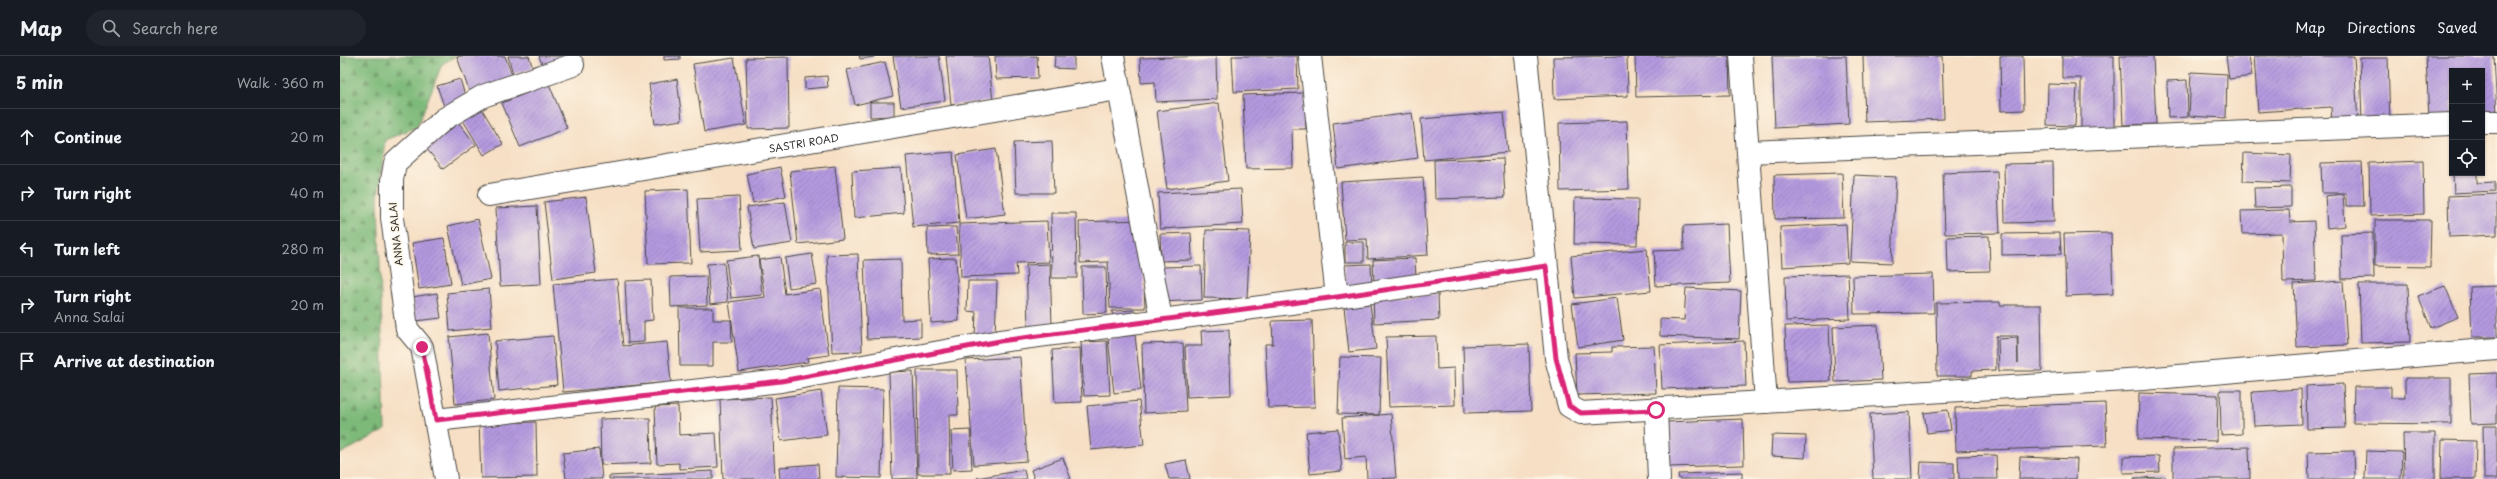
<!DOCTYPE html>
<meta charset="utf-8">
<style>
:root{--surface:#171b24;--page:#20242c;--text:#f1f3f6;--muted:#9ea1a6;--line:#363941}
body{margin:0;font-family:"Playpen Sans",sans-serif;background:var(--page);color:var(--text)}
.controls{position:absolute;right:12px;top:12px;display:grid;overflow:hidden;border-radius:0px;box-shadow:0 1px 3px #0004}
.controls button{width:36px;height:36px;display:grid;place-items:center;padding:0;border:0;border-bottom:1px solid var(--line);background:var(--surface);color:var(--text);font:20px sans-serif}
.stop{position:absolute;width:12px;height:12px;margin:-9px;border:3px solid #db2777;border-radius:50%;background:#fff}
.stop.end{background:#db2777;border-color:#fff;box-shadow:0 1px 4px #0008}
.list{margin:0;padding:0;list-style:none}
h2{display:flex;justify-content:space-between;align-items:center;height:52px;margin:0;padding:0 16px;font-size:17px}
h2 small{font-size:13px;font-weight:400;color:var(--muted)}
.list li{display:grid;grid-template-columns:26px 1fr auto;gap:12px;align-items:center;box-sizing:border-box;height:56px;padding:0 16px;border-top:1px solid var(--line)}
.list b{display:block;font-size:15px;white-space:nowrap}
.list p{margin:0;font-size:13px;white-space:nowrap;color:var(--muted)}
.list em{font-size:13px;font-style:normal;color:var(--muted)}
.icon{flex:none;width:22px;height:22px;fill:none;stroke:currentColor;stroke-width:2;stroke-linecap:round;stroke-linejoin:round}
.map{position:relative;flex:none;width:2157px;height:423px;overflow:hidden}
header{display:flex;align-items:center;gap:24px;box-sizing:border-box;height:56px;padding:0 20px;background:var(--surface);border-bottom:1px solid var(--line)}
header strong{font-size:19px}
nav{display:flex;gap:22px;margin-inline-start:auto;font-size:14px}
.search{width:280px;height:36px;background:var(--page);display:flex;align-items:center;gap:10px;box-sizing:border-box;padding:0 14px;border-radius:22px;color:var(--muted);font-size:15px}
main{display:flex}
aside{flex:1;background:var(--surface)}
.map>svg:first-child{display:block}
.forest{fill:url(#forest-firs);stroke:#547252}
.building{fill:url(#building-hatch)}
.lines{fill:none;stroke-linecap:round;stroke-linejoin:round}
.minor-casing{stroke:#494642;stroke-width:24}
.minor{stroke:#fff;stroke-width:22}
.route{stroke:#db2777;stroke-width:5}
.labels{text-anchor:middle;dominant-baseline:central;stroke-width:3;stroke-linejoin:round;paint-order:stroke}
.street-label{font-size:10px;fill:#2b2b2b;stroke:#fcf5e5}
</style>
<header>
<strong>Map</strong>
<div class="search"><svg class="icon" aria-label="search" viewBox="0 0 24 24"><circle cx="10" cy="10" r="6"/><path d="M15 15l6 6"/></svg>Search here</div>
<nav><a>Map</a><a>Directions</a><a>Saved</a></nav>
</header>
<main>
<aside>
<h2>5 min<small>Walk · 360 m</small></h2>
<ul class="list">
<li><svg class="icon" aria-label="ahead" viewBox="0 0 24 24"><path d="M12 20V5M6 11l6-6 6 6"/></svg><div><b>Continue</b></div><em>20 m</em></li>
<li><svg class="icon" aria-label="right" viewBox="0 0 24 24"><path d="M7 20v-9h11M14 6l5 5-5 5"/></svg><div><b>Turn right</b></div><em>40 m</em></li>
<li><svg class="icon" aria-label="left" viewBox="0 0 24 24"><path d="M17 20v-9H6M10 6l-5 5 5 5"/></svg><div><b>Turn left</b></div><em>280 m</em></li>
<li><svg class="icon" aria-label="right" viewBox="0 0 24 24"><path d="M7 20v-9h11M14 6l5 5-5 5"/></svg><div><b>Turn right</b><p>Anna Salai</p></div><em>20 m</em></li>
<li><svg class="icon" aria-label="arrive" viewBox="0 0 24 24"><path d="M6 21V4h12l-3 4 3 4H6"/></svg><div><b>Arrive at destination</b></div></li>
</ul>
</aside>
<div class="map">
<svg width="2157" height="423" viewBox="0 0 2157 423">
<defs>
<pattern id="forest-firs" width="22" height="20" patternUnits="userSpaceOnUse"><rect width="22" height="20" fill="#7db979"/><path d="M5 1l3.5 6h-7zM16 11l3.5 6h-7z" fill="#679763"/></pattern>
<pattern id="building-hatch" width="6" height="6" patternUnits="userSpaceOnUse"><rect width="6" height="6" fill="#b499df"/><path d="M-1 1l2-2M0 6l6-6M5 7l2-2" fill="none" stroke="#937db5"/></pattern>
</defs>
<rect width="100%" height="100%" fill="#fcf5e5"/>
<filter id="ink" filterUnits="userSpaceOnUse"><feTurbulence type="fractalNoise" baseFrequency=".025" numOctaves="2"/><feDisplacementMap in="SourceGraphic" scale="8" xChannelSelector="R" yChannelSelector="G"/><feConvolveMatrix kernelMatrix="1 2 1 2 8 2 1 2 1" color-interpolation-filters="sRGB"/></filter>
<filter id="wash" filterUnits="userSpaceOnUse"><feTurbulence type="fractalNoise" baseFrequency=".012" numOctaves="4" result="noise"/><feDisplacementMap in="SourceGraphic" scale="16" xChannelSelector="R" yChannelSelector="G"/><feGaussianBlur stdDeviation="0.9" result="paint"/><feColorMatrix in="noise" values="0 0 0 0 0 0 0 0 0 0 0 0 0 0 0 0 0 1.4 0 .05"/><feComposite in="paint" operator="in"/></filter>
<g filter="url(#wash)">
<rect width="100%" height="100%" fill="#f6dfc4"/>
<path class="forest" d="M0 0H116L102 8 77 71 45 84 38 143 45 374 0 398Z"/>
<g id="blocks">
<path class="building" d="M121 0H165L173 22 130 37 117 1Z
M168 0H189L193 13 173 18Z
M199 0H223L225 7 204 14Z
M324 0H340V3L324 4Z
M519 0H534V1L520 3Z
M553 0H599L605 45 561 51Z
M606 0H648L653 45 611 49Z
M655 0H697L698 22 656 23Z
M715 0H734V13L714 12Z
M876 0 877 43 816 46 815 26 801 27 800 2Z
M892 0H957L958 33 894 36Z
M1287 0 1288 40 1214 43 1213 1Z
M1295 0H1389L1390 39 1296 41Z
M1432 0H1506L1509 68 1435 72Z
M1523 0H1602L1604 63 1525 66Z
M1660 0H1683L1684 54 1661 55Z
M1722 0H1774V72H1741V22H1722Z
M1780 0H1813L1816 68 1783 69Z
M1886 0H1909L1912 20 1889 23Z
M1914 0H2014L2018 67 1992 68 1991 51 1918 56Z
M2086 0H2154L2157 59H2142V15H2112V61L2089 63Z
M448 1 449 72 408 73 406 2Z
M394 2 406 69 364 76 353 8Z
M2020 2H2048L2050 67 2022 68Z
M545 6 553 40 515 49 507 14Z
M1851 16 1887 18 1886 62 1849 60Z
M487 20 488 31 465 33V22Z
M120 23 126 43 104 50 97 30Z
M337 23 342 64 315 68 309 28Z
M1847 24 1848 61 1828 62 1827 25Z
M209 28 227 72 180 91 162 47Z
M1708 28 1737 29 1735 70 1707 69Z
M965 37 966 73H952L953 112 906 113 903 39Z
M530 46H554V60L530 61Z
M879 47 888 125 827 133 817 55Z
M140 50 163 88 144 99 121 61Z
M1164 56 1168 96 1084 104 1081 63Z
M1072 57 1078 102 998 113 993 67Z
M1287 65 1289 133 1220 135 1219 67Z
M119 67 136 89 103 113 86 92Z
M712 85 714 137H676L674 86Z
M656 93 665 158 626 163 617 99Z
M613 96 619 167 573 171 566 100Z
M1904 97 1951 99 1950 127 1903 125Z
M1163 102 1165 141 1095 143 1094 104Z
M2083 105 2084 158 2030 160 2029 107Z
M2022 106 2024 150H2006V137H1982L1981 107Z
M1713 107 1714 166 1665 167 1664 108Z
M495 110 503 183 458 188 450 115Z
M440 111 446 140 413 147 407 118Z
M561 112 564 157 514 162 512 115Z
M1657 115 1660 177 1605 178 1603 117Z
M1502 117 1504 162 1435 163 1434 119Z
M2113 117H2137V127L2155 126V135L2114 137Z
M1514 119 1556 121 1552 207 1510 205Z
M1083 121 1088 199 1028 203 1027 183 1005 184 1001 126Z
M1951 131V151L1915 152 1914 132Z
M348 133 351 207 308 208 305 135Z
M901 133 903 168 820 173 818 137Z
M2003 138 2005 170 1987 172 1985 140Z
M2157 138V179L2109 181 2108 140Z
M246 141 256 217 213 223 204 146Z
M399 141 402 194 360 196 357 143Z
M1235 142 1298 143 1297 189 1234 188Z
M445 146 452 187 414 193 407 151Z
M197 150 201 228 160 230 156 152Z
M1949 154 1950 166 1974 165 1976 225 1943 226 1942 177 1902 178 1901 155Z
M711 157H736L737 222H712Z
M138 163 151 223 121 229 108 170Z
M802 164 805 252H770L768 206 740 207 739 166Z
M2035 164H2091L2090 211 2035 210Z
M707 165 709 206 676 207 677 219 621 221 619 168Z
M1387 168 1390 227 1316 230 1314 195 1344 194 1343 170Z
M1506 168 1508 207 1442 211 1440 171Z
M616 171 618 198 588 199 587 172Z
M866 174 910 175 907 243 864 242Z
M851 177 852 204 821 205 820 178Z
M1720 177 1721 198 1662 199V178Z
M1771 177 1773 238 1726 240 1724 178Z
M2033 177 2034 222 2002 223 2001 178Z
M1649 180 1650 215 1608 216 1607 181Z
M104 182 111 228 79 233 72 187Z
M1005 186H1024V206H1005Z
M1307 193 1311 235 1235 242 1231 200Z
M472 198 477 228 449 232 445 202Z
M518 198 522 295 492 296 487 199Z
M418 200 422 239 391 242 386 204Z
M440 201 445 238 480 233 489 299 467 302 468 306 399 316 389 246 425 241 419 204Z
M616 202 619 265 591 267 588 203Z
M1075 202 1076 224 1034 226 1033 204Z
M561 203 562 264 581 263V281L527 283 524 204Z
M384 207 388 246 370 248 367 208Z
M710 208 712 269 688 270 686 209Z
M1031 208 1032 228 1005 229 1004 209Z
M861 210 862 244 821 246 820 211Z
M742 211H766L767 257 743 258Z
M1508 218 1510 263 1446 265 1445 220Z
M1593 218 1594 257 1514 258 1513 220Z
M366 220 367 249 331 251 330 221Z
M277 223 283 290 327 286 331 326 223 336 213 228Z
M311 224 313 264 304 265V286L288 287 285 225Z
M628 225H657L655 281H635L636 256 627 255Z
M2003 225 2007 289 1957 291 1954 228Z
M2019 228H2068L2070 286 2021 287Z
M2105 230 2118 261 2091 272 2078 240Z
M2157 230V281H2132L2130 231Z
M1346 232 1401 235 1399 283 1320 280V263L1344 264Z
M149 233 152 271 110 275 107 237Z
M97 237 101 262 75 265 72 241Z
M1098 238 1099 264 1034 267 1033 241Z
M1277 242 1283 284 1238 291 1232 248Z
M1660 246V249H1701L1702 315H1659L1658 283 1677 282 1678 307V280H1656V314L1632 315V320H1597L1596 247Z
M1030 248 1036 293 1009 296 1004 251Z
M339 252H373V264H391L392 286H373V310H340Z
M795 254V263L773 264 772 255Z
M972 264 975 351 928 352 925 288H933L932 265Z
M1489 269 1491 325 1447 326 1445 270Z
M1538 269 1541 324 1495 326 1493 271Z
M889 274 891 339 847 341 845 290H862L861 275Z
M148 277 154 344 115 348 109 281Z
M795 279 801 334 774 337 768 282Z
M213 280 217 329 159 335 155 285Z
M1096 280 1097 313 1114 312 1115 349 1049 351 1046 281Z
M767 285 770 339 744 340 741 286Z
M1404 285 1406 330 1322 333 1320 289Z
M843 287 846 355 804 357 802 288Z
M1189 288 1191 355 1125 357 1123 290Z
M1314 290 1316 337 1237 339 1235 297 1272 296V291Z
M740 292 742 346 715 347 712 294Z
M680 301 687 405 634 409 626 304Z
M1000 301 1041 302 1039 359 998 358Z
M577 314H617L618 359H609L610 418H578Z
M573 315 577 422 552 423 549 316Z
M2157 317V367L2131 368 2129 318Z
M2065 322H2111V368L2013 367 2014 331H2051V342H2065Z
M2003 328 2005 372 1967 373 1966 330Z
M498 332 543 333 541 422 496 421Z
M1961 333 1962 368 1914 370 1912 336Z
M1880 334H1902V378L1881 379Z
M481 335 487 379 441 385 435 342Z
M1799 337 1878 339 1877 385 1798 383Z
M431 341 435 423H383L380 343Z
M799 345 804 389 751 394 747 350Z
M1765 347 1767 390 1616 395 1615 352Z
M338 350 339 379 376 377 378 411 339 413V407L317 408 315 351Z
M1608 354 1611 374 1587 377 1584 357Z
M1569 356 1572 423H1533L1530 358Z
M1051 358 1056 422 1027 423 1026 401 1005 403 1002 362Z
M310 362 311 407 261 409 260 363Z
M1403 363 1404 409 1327 411 1326 366Z
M196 366 197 421 141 422 139 367Z
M2143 370H2157V423H2144Z
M998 373 1002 415 970 418 966 376Z
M630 374 632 413 613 414 611 375Z
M2063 377H2095V423H2064Z
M1432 379 1466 380 1465 402 1431 400Z
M2102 384 2136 385 2135 423H2101Z
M1909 391 1910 423H1833V393Z
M259 393 262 423H226L223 397Z
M2014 395 2015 423H1969L1968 396Z
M2026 395 2062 396 2061 423H2025Z
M1656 399 1657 423H1619L1618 400Z
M1819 400 1820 416 1783 417V401Z
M1680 401 1737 403 1736 423H1679Z
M723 402 731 423H694L691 414Z
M846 404 850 423H829L825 408Z
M1581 406 1614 407V423H1580Z
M478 408 479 423H440L439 411Z
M684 414 686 423H637V422Z
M373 415V423H269V420Z
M1402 416V423H1339L1338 418Z
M1826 421V423H1794V422Z"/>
</g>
</g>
<g filter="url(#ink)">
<use href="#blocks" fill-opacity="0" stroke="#494642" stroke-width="1"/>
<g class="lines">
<defs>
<g id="minor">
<path d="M773 0 821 263"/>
<path d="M970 0 997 241"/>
<path d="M1186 0 1216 302 1229 350 1241 357 1803 323 2157 293"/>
<path d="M1401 0 1426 346"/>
<path d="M2142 66H2157"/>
<path d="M1408 96 2112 68"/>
<path id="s1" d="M149 139 778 33"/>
<path d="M1316 354 1319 423"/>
<path d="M96 364 441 325 660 285 997 241 1206 210"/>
<path d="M106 423 82 291 67 273 52 162V124L55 107 104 63 143 40 233 9"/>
</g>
</defs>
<use href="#minor" class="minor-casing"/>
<use href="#minor" class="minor"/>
</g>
</g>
<g class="lines" filter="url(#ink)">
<path class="route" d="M82 291 96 364 441 325 660 285 997 241 1206 210 1216 302 1229 350 1241 357 1316 354"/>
</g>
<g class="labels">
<g class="street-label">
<text stroke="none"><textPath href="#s1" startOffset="319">SASTRI ROAD</textPath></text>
<text transform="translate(55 178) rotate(-96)">ANNA SALAI</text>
</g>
</g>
</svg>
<div class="controls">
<button>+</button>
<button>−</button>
<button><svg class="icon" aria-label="locate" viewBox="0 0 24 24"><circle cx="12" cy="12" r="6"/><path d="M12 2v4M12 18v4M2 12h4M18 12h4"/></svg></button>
</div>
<div class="stop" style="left:1316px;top:354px"></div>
<div class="stop end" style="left:82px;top:291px"></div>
</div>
</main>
